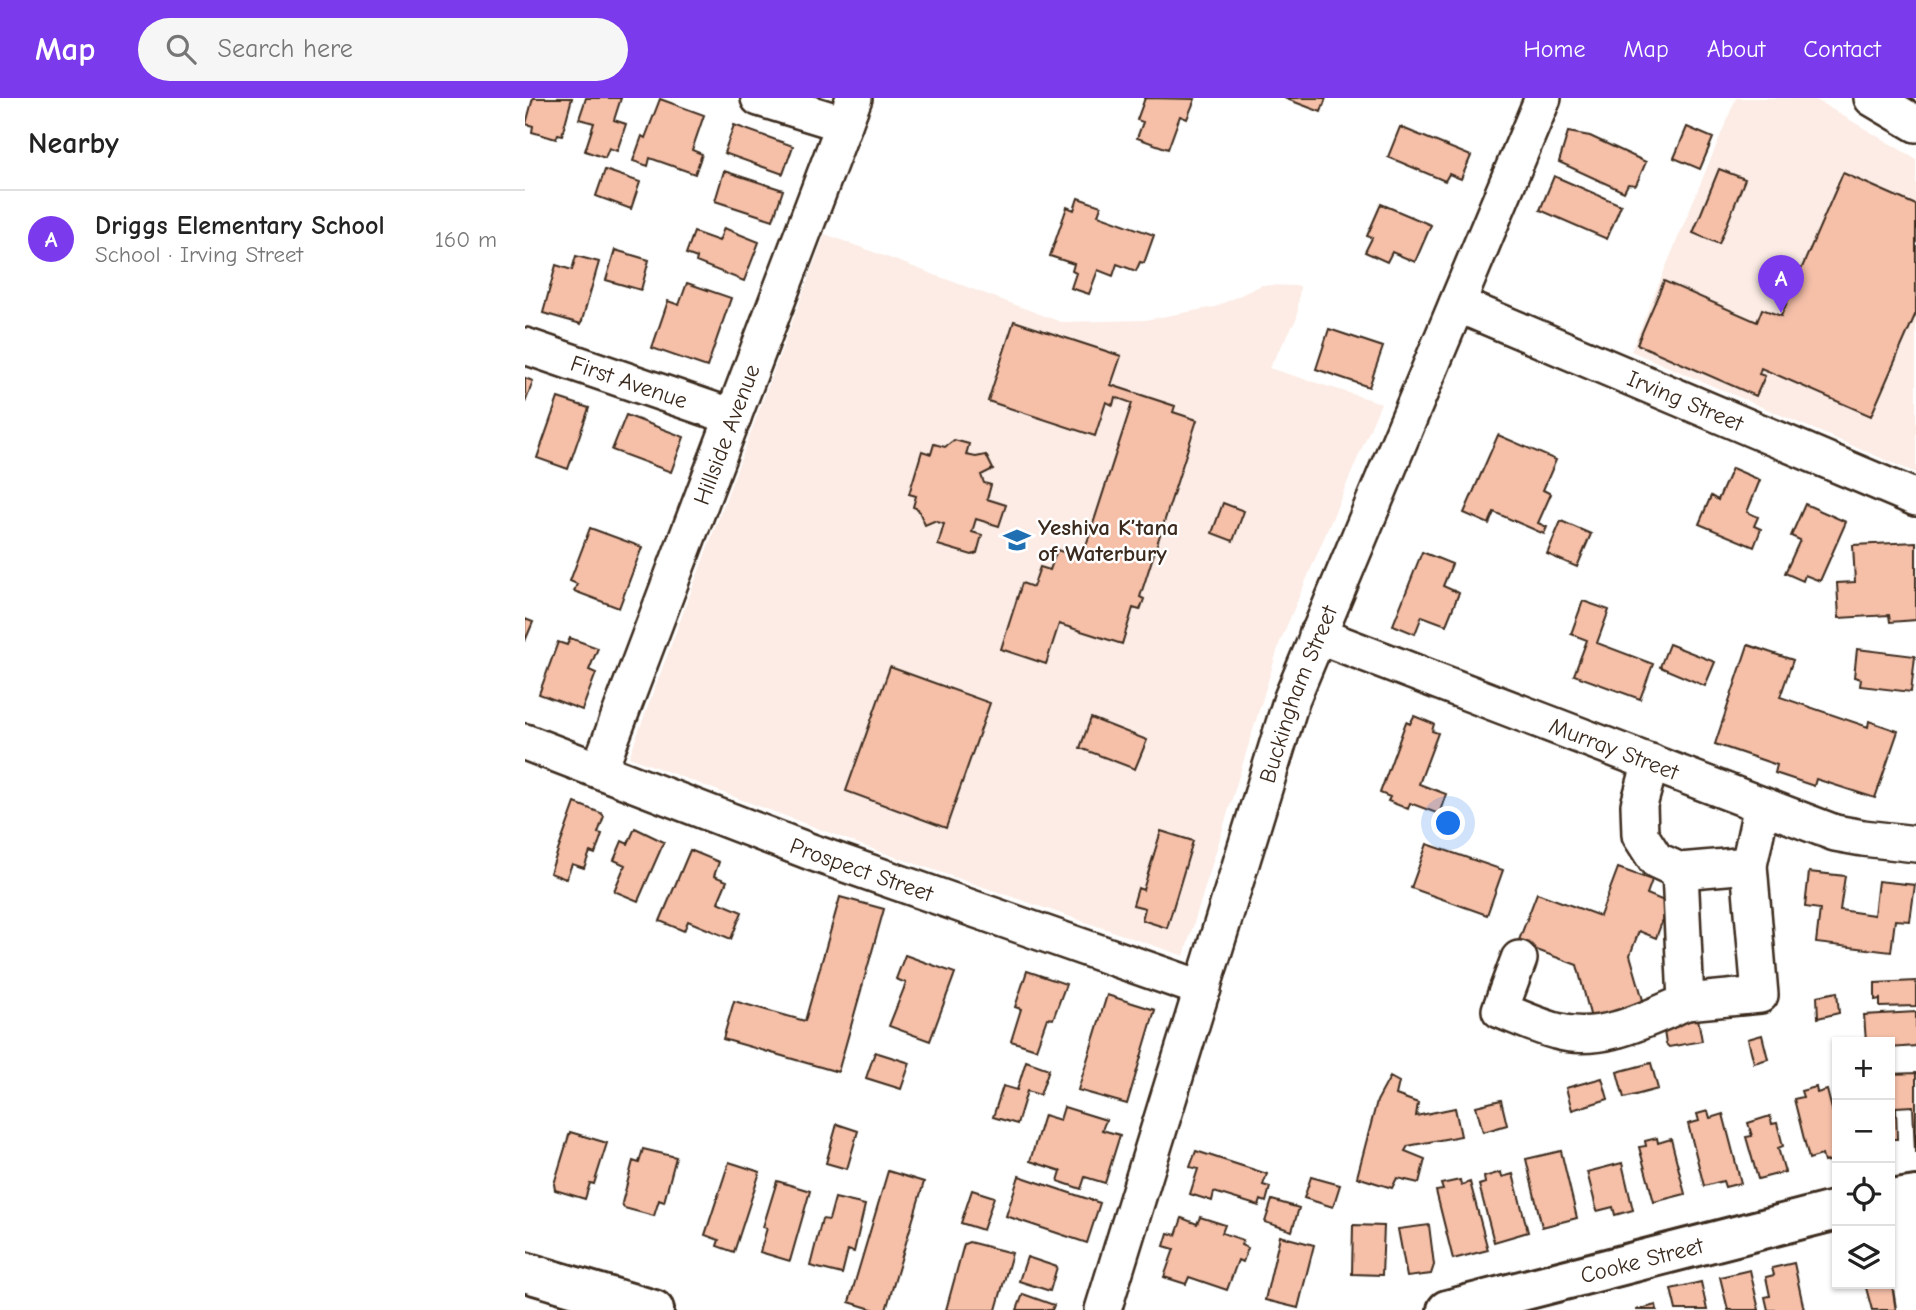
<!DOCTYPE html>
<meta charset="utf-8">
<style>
:root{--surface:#fff;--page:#f6f6f6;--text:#222;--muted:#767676;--line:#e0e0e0;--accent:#7c3aed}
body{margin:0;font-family:"Comic Neue",sans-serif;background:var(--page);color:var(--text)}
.controls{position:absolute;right:21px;bottom:21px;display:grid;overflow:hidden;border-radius:0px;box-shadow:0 2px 5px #0004}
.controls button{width:63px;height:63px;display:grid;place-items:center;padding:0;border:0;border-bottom:2px solid var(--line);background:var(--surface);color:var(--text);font:35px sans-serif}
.you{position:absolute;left:924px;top:726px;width:24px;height:24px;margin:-18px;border:5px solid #fff;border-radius:50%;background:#1a73e8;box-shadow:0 0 0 10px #1a73e833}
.badge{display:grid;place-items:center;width:46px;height:46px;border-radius:50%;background:var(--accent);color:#fff;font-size:23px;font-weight:700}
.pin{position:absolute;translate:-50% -58px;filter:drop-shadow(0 2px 4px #0008)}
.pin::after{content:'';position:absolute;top:37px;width:24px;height:21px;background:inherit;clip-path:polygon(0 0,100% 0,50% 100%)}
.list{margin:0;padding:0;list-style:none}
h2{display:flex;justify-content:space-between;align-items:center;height:91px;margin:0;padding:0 28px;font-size:30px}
h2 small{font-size:23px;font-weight:400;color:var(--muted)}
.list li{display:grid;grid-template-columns:46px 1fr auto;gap:21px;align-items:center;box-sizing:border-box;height:98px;padding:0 28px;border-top:2px solid var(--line)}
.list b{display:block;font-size:26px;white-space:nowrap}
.list p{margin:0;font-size:23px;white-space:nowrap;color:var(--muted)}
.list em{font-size:23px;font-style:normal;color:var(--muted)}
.icon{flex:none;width:38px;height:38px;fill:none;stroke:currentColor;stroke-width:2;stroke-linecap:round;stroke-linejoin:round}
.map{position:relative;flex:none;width:1391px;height:1212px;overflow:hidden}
header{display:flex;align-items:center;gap:42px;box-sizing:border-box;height:98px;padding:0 35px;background:var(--accent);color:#fff}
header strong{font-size:33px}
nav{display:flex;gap:38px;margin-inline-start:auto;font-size:24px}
.search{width:490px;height:63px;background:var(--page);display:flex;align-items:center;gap:18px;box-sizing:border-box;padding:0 24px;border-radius:38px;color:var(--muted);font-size:26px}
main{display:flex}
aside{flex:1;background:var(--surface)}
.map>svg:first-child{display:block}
.built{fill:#fcece5}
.building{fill:#f5bfa8;stroke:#3b2a1e;stroke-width:2}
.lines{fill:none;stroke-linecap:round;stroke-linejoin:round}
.minor-casing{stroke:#3b2a1e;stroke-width:40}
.major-casing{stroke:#3b2a1e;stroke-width:44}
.minor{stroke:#fff;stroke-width:35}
.major{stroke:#fff;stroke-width:38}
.labels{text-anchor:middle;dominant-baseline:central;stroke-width:5;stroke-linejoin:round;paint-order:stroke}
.street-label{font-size:23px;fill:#3b2a1e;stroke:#fff}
.poi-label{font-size:23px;font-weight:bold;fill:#3b2a1e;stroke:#fff;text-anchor:start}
</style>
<header>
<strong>Map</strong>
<div class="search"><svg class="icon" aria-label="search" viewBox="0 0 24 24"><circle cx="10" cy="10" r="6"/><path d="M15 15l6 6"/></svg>Search here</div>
<nav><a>Home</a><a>Map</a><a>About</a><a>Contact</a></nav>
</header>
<main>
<aside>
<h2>Nearby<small></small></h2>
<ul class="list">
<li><span class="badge">A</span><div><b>Driggs Elementary School</b><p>School · Irving Street</p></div><em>160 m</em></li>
</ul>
</aside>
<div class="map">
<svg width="1391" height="1212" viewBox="0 0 1391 1212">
<rect width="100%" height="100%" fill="#fff"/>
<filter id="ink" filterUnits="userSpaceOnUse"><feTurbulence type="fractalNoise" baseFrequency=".0143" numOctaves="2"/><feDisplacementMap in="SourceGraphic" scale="14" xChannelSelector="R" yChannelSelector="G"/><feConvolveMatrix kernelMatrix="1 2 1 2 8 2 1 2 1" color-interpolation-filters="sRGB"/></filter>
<g filter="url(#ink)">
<path class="built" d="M1211 0H1288L1391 61V375L1106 253Z
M300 136 536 224 620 222 690 209 737 187 775 188 772 220 744 270 856 305 755 544 659 858 339 748 104 659Z"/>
<path class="building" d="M8 0H47L37 37 33 36 31 41 7 34 8 28 1 26Z
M61 0H96L89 22 101 26 92 53 84 50 80 60 60 53 69 25 54 21Z
M620 0 670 1 662 21 655 18 643 51 612 40 618 24 612 22Z
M759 0H801L796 14Z
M135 1 179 17 167 52 177 56 170 76 125 60 123 68 108 63 117 38 120 40Z
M209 27 268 48 258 76 199 55Z
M875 29 946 58 936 81 924 76 920 83 863 59Z
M1162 29 1188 40 1175 71 1149 60Z
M1043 34 1065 38 1121 64 1111 87 1103 86 1099 94 1034 64Z
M1194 71 1220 81 1194 146 1168 135Z
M80 72 115 84 106 111 71 98Z
M199 73 258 92 248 122 190 103Z
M1318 75 1391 107V215L1346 318 1236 270 1234 276 1240 278 1231 298 1112 246 1139 183 1232 224 1237 211 1256 218Z
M1029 78 1096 107 1082 141 1015 112Z
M553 100 576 108 573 117 629 137 619 165 615 164 611 173 592 166 588 178 573 172 564 196 546 190 551 175 547 173 549 166 525 158 542 109 549 112Z
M856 106 906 127 890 164 867 154 862 164 840 154 847 140 842 138Z
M199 130 234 144 219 183 171 164 172 160 161 156 169 134 194 143Z
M90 152 124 162 116 192 81 182Z
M51 158 74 164 56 226 18 215 31 167 47 172Z
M162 185 206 200 182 269 127 250 143 203 154 207Z
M489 223 596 258 586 287 650 308 648 314 672 322 615 499 619 501 615 512 608 510 597 546 534 526 521 566 476 551 497 485 508 489 515 469 525 472 532 452 557 460 607 305 590 299 588 307 581 304 570 338 463 303Z
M804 231 858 249 844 289 791 271Z
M0 280 8 283 0 305Z
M33 300 64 310 43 371 12 360Z
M101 317 159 339 146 374 87 352Z
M973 337 1031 362 1018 392 1026 396 1013 425 1022 429 1019 436 969 414 964 426 939 415Z
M429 342 444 346 441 357 451 359 461 357 468 371 456 377 459 385 466 387 462 401 481 407 474 428 451 421 447 434 457 437 452 455 447 457 413 447 419 426 409 423 400 427 393 411 388 409 391 398 384 396 397 353 406 356 409 346 420 349Z
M1207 370 1235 382 1222 414 1233 419 1229 428 1236 431 1229 449 1174 426 1186 398 1193 402Z
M698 405 719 413 708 443 687 435Z
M1280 406 1321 424 1295 483 1280 477 1278 483 1260 475 1275 442 1266 438Z
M1036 423 1066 436 1052 469 1022 456Z
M65 430 117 449 94 510 49 493 52 486 45 483Z
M1391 444V522L1365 524 1364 517 1314 520 1312 485 1330 484 1328 447Z
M897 454 927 466 918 488 934 495 921 527 897 518 890 536 868 527Z
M1058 503 1084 512 1072 545 1128 566 1115 601 1049 577 1062 542 1046 536Z
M0 521 8 524 0 543Z
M45 540 73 550 64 572 71 575 57 612 14 596 33 544 42 547Z
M1144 546 1190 564 1180 588 1135 569Z
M1223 547 1268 562 1255 599 1343 629 1344 623 1373 633 1350 700 1291 681 1289 688 1250 675 1252 667 1190 646Z
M1332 551 1390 558 1386 594 1335 588 1336 581 1329 579Z
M365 569 465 605 421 730 321 693Z
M889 618 909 626 907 633 913 635 894 686 921 696 914 716 885 705 883 711 863 703 865 699 855 695 881 624 885 626Z
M566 620 622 642 610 671 555 650Z
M50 705 76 715 79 718 73 735 77 736 70 756 65 754 59 770 47 766 41 781 25 775Z
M110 730 139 744 113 803 89 793 100 767 89 762 97 743 103 746Z
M636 733 668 743 642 830 617 822 620 810 608 807 613 790 618 792Z
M902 746 978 772 962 817 886 790Z
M165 752 194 764 189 778 202 783 193 804 217 814 206 841 163 823 159 833 135 823Z
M1093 770 1127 782 1122 796 1144 805 1131 840 1114 833 1105 857 1120 909 1067 924 1052 867 993 845 1012 795 1075 818Z
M1284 774 1320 778 1315 812 1349 817 1353 783 1390 787 1385 823 1370 822 1366 854 1291 845 1295 811 1280 809Z
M315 799 359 811 313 974 198 941 209 903 280 923Z
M380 857 430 875 405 943 364 928 381 885 371 881Z
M502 873 541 886 528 921 522 920 511 951 486 943 496 911 490 909Z
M1391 883V908L1355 909V901L1350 902V885Z
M1312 894 1314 915 1293 920 1292 898Z
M582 897 630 912 602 1006 553 992Z
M1391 914V948L1365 950V944H1341L1339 917Z
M1172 915 1177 943 1144 949 1141 946 1137 921Z
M1237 937 1243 961 1229 965 1223 941Z
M350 954 385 965 376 991 341 980Z
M501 963 524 971 515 997 502 993 492 1026 468 1019 478 988 492 992Z
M1126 965 1133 991 1099 1000 1092 974Z
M1391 975V1054H1390L1388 1008 1371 1009 1372 1041H1365V976Z
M865 979 874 984 871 997 893 1005 891 1018 930 1010 936 1038 883 1048 880 1053 900 1061 894 1085 872 1080 867 1090 832 1079 852 1003Z
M1077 980 1083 1001 1047 1012 1041 990Z
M1291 989 1292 995 1302 992 1312 1031V1061L1299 1064 1297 1057 1284 1061 1269 1001 1278 999 1276 993Z
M976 1002 982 1027 958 1034 951 1008Z
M539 1009 581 1022 577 1032 595 1037 580 1085 560 1079 556 1091 533 1083 536 1073 505 1063 519 1017 535 1022Z
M1183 1013 1185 1020 1198 1016 1216 1085 1200 1089 1198 1083 1179 1088 1163 1026 1174 1023 1172 1016Z
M1245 1018 1247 1026 1252 1025 1258 1048 1253 1050 1260 1074 1233 1081 1221 1039 1227 1038 1223 1025Z
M312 1026 333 1033 322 1071 301 1065Z
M45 1034 82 1045 69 1086 65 1085 60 1101 30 1092 29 1086Z
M1132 1040 1133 1045 1146 1041 1160 1096 1129 1104 1114 1049 1121 1048 1120 1043Z
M118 1051 151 1059 139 1104 134 1102 129 1118 99 1110 97 1105 108 1063 114 1065Z
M671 1053 742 1076 738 1087 745 1089 741 1104 736 1102 734 1108 689 1094 687 1103 665 1096 673 1071 665 1069Z
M1036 1053 1052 1120 1017 1129 1001 1061Z
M204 1064 235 1074 209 1154 192 1148 194 1142 180 1137Z
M1097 1065 1108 1112 1090 1117 1088 1109 1072 1113 1062 1074Z
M363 1073 399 1084 361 1212H350L324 1204Z
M976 1074 977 1079 988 1076 1003 1134 969 1144 954 1087 960 1085 959 1079Z
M494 1078 575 1105 562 1145 481 1118Z
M786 1079 815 1087 808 1109 779 1100Z
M935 1082 936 1087 945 1084 963 1152 928 1161 911 1093 918 1092 916 1086Z
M252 1083 285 1093 265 1163 235 1154 242 1130 238 1129Z
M447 1092 469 1099 458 1132 436 1125Z
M310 1100 340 1107 329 1154 323 1152 317 1176 285 1168 297 1121 304 1122Z
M747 1102 774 1110 767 1133 740 1124Z
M675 1119 700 1127 697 1135 718 1142 716 1147 723 1150 718 1164 713 1162 702 1192 664 1179 661 1186 639 1179 649 1151 639 1148 643 1135 651 1137 657 1120 672 1126Z
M828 1127 859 1128 857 1177 827 1176Z
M904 1127 909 1167 906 1176 882 1179 873 1131Z
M755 1138 789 1147 773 1210 740 1202Z
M444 1144 487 1155 471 1212H421L439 1146Z
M1365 1153 1383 1212H1347L1340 1186H1365Z
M502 1159 532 1169 525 1193 494 1183Z
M1269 1165 1279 1212H1243L1240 1199 1245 1198 1241 1179 1249 1177 1247 1170Z
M1225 1172 1234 1212H1203L1195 1179Z
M1176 1184 1182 1212H1151L1146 1191Z
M498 1196 529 1207 527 1212H492Z
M1131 1207 1132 1212H1111Z"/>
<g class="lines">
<defs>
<g id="minor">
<path d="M234 0 319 26"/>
<path d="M1347 0 1391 26"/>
<path id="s1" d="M932 206 1391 400"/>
<path id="s2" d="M0 248 208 319"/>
<path id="s3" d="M792 537 1310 735 1338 740 1391 746"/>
<path id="s4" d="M0 644 286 754 678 891"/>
<path d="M1126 664 1114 707 1115 737 1131 762 1155 773 1224 767"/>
<path id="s5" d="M74 672 329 0"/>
<path d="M994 861 975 912C993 919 1012 928 1031 933 1075 946 1122 921 1161 904L1155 773"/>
<path d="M1161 904 1235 897 1224 767 1237 707"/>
<path d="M1373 1101 1390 1212"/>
<path id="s6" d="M578 1212 767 600 1018 0"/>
</g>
<g id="major">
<path d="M1365 1102 1391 1098"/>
<path d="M0 1174 129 1212"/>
<path id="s7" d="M922 1212 1312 1112"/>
</g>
</defs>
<use href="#minor" class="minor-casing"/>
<use href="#major" class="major-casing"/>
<use href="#minor" class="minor"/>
<use href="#major" class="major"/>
</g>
</g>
<defs>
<symbol id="school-bare" viewBox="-9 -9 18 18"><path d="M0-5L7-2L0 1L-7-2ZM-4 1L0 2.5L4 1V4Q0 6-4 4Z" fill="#1f6fb2" stroke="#fff" stroke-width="2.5" paint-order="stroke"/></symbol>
</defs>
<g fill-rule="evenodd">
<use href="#school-bare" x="473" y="423" width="38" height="38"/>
</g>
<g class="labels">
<g class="street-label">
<text stroke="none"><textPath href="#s2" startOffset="110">First Avenue</textPath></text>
<text stroke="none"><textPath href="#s1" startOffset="248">Irving Street</textPath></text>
<text stroke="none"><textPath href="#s5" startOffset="359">Hillside Avenue</textPath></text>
<text stroke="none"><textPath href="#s6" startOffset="646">Buckingham Street</textPath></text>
<text stroke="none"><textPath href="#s3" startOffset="318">Murray Street</textPath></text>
<text stroke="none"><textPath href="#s4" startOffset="360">Prospect Street</textPath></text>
<text stroke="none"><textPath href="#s7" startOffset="201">Cooke Street</textPath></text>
</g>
<g class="poi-label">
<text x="513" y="429">Yeshiva K’tana<tspan x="513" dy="26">of Waterbury</tspan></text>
</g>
</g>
</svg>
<div class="controls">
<button>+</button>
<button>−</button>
<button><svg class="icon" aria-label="locate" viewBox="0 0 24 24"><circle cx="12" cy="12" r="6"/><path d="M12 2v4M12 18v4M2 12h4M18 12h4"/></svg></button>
<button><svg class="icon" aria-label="layers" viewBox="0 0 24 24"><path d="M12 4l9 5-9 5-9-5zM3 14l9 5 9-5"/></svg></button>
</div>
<div class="you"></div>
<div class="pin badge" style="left:1256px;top:215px">A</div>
</div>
</main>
